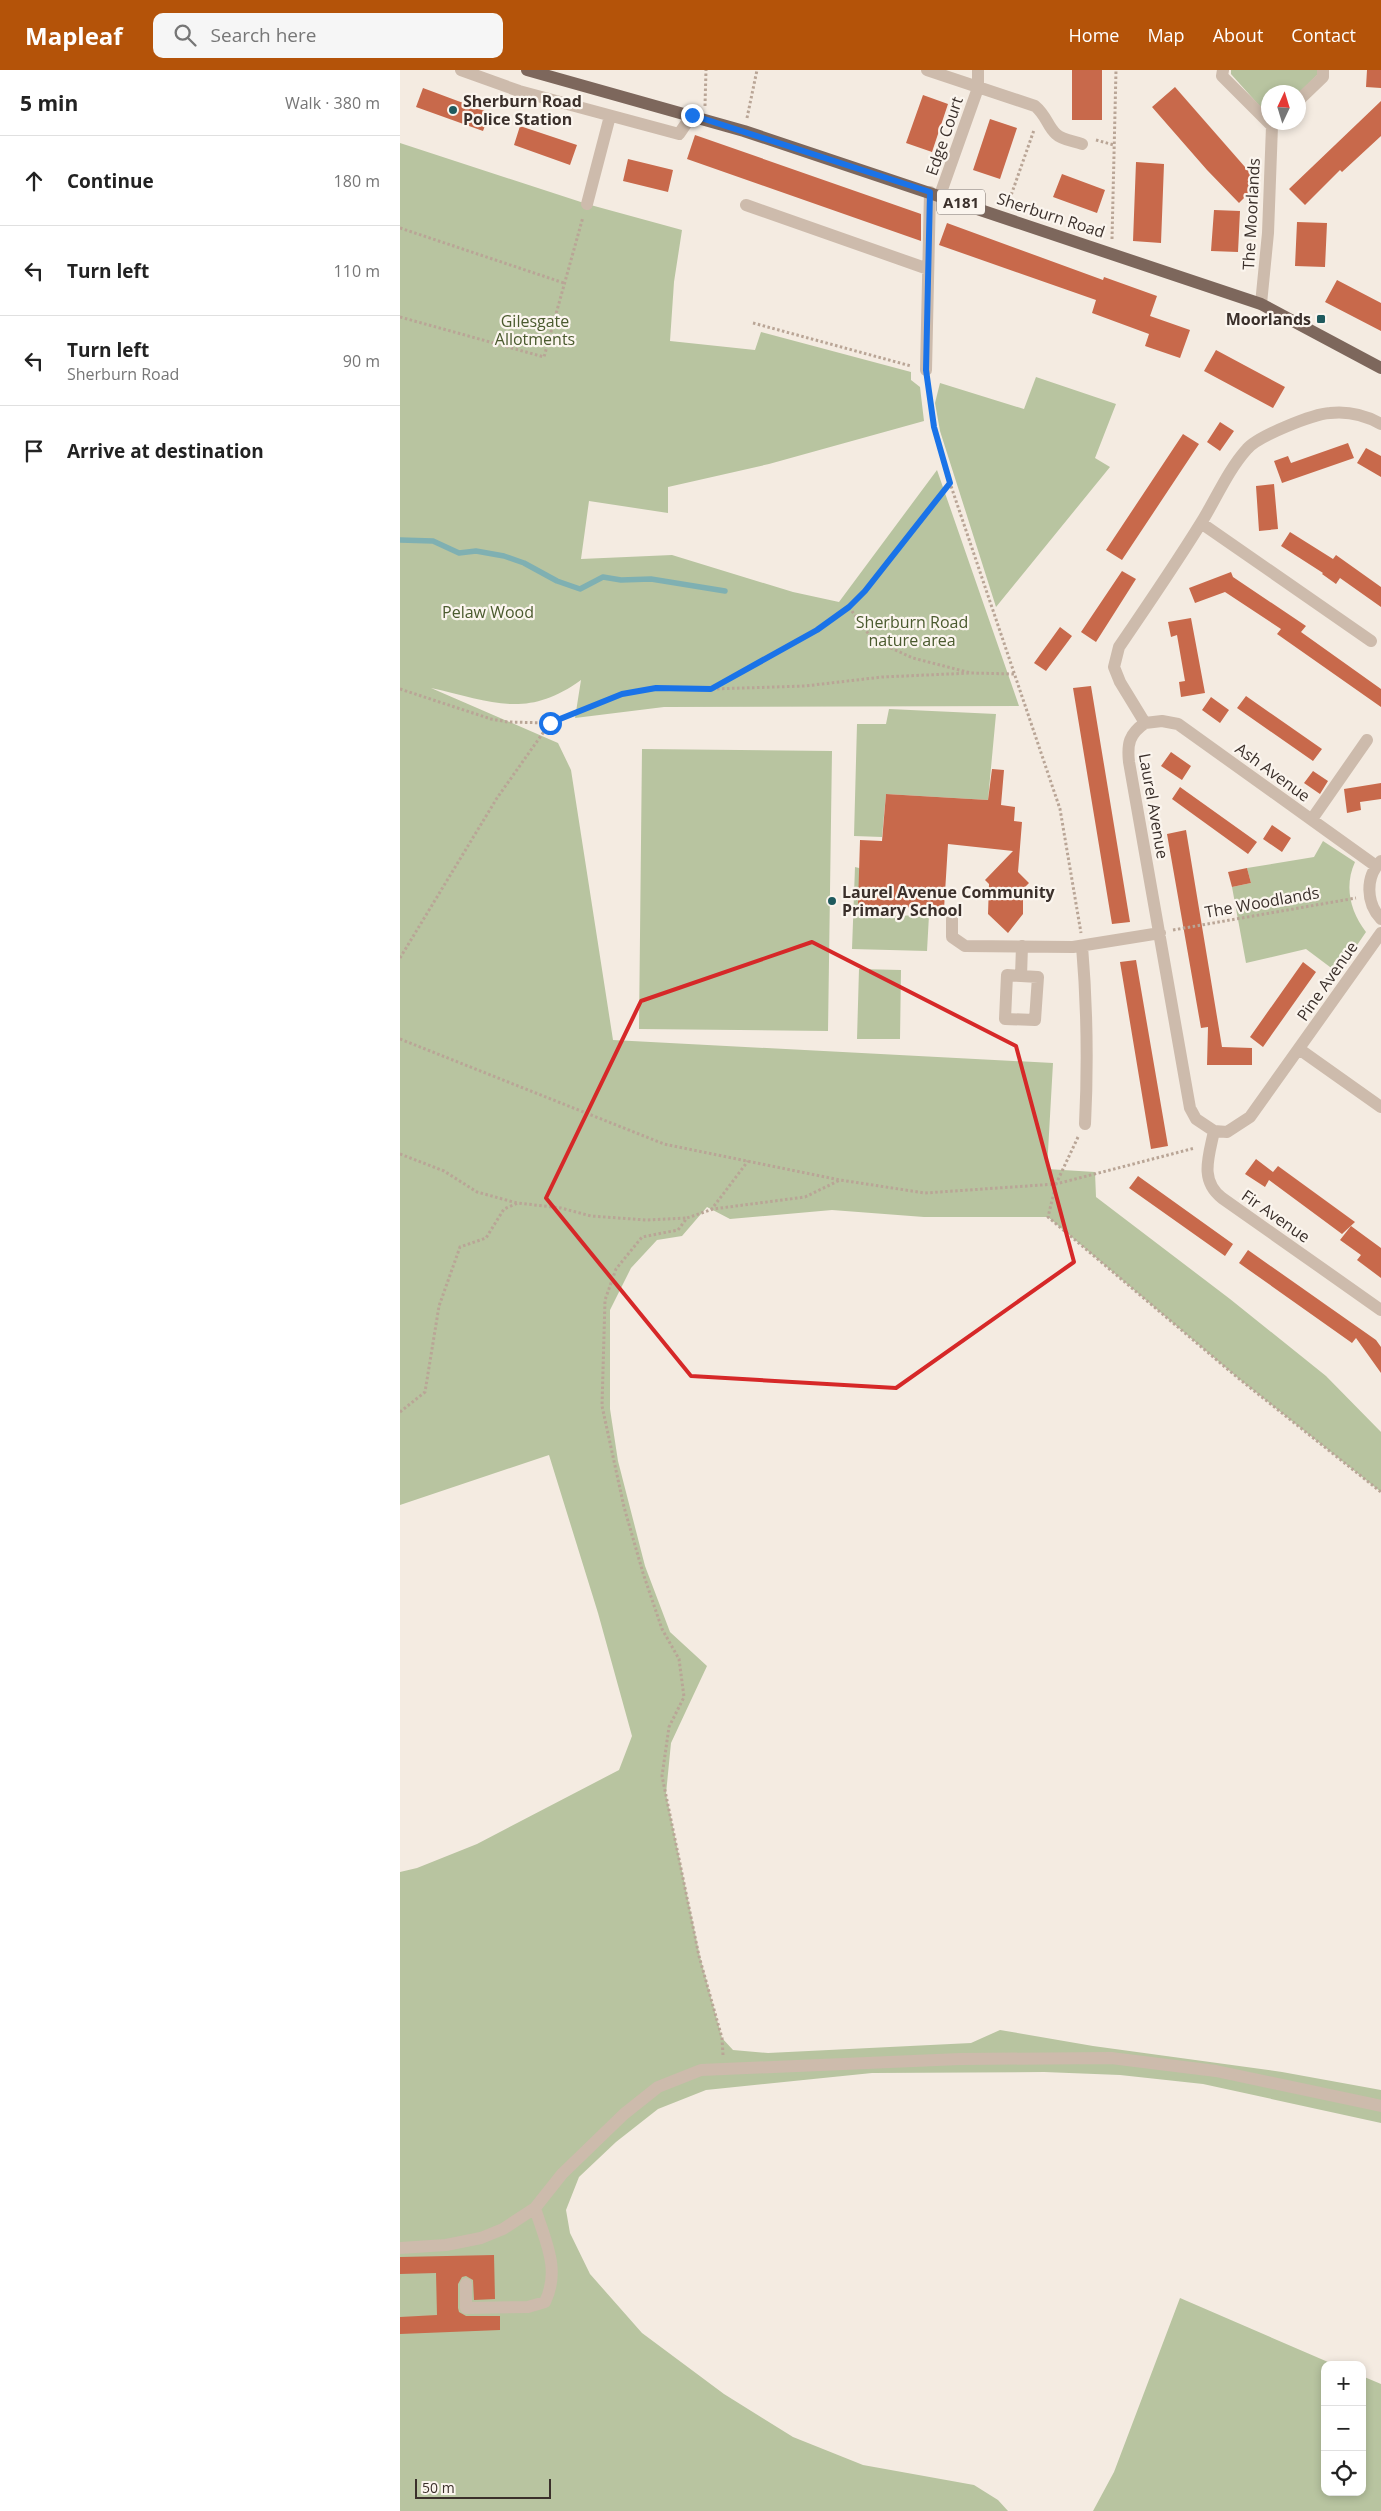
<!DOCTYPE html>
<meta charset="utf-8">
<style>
:root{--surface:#fff;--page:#f6f6f6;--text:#222;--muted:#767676;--line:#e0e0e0;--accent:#b45309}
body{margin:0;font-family:"Open Sans",sans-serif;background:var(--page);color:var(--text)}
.controls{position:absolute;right:15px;bottom:15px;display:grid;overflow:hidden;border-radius:10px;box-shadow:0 2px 8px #0003}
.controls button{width:45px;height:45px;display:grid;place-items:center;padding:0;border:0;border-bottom:1px solid var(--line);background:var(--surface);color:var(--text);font:25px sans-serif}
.compass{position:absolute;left:861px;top:15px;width:45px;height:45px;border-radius:50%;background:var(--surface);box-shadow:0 2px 8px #0003;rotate:4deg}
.scale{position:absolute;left:15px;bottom:12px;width:136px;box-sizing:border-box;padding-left:5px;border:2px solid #3b302b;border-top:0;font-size:14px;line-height:18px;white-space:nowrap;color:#3b302b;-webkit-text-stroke:4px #fbf5ee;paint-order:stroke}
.stop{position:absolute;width:15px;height:15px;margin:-11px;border:4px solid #1a73e8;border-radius:50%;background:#fff}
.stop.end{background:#1a73e8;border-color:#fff;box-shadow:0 1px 5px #0008}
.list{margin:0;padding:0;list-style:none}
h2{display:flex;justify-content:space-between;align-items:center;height:65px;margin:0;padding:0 20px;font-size:21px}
h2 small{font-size:16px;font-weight:400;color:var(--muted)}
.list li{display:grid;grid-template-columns:32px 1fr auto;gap:15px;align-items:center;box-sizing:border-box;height:90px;padding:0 20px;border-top:1px solid var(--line)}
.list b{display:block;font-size:19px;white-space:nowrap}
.list p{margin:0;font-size:16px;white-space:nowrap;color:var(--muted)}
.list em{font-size:16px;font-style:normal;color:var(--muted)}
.icon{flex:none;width:28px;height:28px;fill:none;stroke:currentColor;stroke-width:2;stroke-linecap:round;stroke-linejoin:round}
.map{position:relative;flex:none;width:981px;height:2441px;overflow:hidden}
header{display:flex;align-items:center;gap:30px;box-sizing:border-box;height:70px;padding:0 25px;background:var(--accent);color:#fff}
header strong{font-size:24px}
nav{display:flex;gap:28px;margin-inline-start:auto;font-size:18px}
.search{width:350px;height:45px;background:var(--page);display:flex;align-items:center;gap:12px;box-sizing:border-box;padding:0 18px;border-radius:10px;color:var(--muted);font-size:19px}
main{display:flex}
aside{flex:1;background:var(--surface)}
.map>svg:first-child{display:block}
.green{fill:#b8c4a0}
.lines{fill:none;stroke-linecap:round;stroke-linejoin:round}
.stream{stroke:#7fb0b2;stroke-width:5.5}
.building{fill:#c8694b}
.path{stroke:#b9a596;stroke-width:3;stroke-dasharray:2.5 2.5;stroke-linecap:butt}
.minor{stroke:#cdbbac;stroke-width:12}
.major{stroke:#7d675c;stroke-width:12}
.route{stroke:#1a73e8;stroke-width:6}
.marked{fill:none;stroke:#d62828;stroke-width:4;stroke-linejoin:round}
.poi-dot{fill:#1f5a5e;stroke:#fbf5ee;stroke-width:2}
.labels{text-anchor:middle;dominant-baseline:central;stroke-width:4.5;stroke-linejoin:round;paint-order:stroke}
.shield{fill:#fbf5ee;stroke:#756b66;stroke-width:1}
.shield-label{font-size:15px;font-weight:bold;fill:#3b302b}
.poi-label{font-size:16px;font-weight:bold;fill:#3b302b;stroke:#fbf5ee;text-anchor:start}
.street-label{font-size:16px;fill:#3b302b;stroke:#fbf5ee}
.park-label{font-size:16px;fill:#4a5a2e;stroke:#fbf5ee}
</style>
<header>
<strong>Mapleaf</strong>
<div class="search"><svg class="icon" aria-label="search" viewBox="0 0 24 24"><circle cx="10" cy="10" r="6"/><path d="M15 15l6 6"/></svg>Search here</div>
<nav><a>Home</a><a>Map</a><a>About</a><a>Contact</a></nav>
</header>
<main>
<aside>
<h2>5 min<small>Walk · 380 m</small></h2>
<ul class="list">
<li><svg class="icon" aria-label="ahead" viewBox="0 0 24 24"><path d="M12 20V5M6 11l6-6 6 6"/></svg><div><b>Continue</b></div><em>180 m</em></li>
<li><svg class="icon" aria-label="left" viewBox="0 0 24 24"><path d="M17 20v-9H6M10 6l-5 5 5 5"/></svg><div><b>Turn left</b></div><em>110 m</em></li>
<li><svg class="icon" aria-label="left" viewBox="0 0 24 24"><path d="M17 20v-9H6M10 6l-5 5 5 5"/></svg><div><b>Turn left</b><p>Sherburn Road</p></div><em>90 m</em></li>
<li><svg class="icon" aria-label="arrive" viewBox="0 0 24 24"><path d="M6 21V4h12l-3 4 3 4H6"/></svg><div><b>Arrive at destination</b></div></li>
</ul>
</aside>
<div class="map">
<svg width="981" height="2441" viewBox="0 0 981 2441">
<rect width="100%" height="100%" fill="#f4ebe1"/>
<path class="green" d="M831 0H917V5L899 23 868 22V43L865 42 831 4Z
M0 73 187 134 282 160 274 212 270 271 355 280 361 262 511 302V310L520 317 524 351 369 394 268 417V443L189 431 181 489 272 485 393 522 439 532 537 400 619 636 264 637 175 648 181 610C126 650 91 631 31 618L158 673 171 700 213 970 653 993 647 1099 695 1102 696 1127 830 1229 926 1306 981 1362V1422L838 1308 648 1147H524L432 1140 330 1149 307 1137 282 1166 257 1170 231 1198 210 1240V1339L218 1391 245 1496 270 1562 307 1596 271 1673 266 1724 300 1887 322 1968 333 1980 368 1983 571 1973 600 1960 693 1976 882 2002 981 2020V2053L803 2014 720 2005 644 2002 472 2003 306 2020 258 2039 216 2072 179 2107 166 2140 170 2163 190 2204 242 2263 324 2324 393 2367 463 2395 574 2415 598 2430 608 2441H0V1802L17 1798 77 1774 219 1700 232 1666 198 1543 149 1385 0 1435Z
M636 307 716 334 695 388 710 397 596 537 540 361 535 333 540 313 624 339Z
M489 639 596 644 588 730 486 724 482 767 454 766 457 654H486Z
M242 679 432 681 428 961 239 959Z
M923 771 955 792C944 816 950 841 966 862L938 903 906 879 846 893 832 817 851 813 847 798 914 787Z
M455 797 459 798 487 836V846L529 845 527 881 452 879Z
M459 899 501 900 500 969H457Z
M780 2228 935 2295H925V2422H962V2306L981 2314V2441H693L714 2402Z"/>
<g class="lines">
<path class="stream" d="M0 470 33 471 59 483 76 481 104 486 124 493 157 511 180 519 203 507 221 510 251 509 325 521"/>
</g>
<path class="building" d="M672 0H702V50H672Z
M967 0H981V18L966 17Z
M775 17 859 113 839 133 807 100 752 37Z
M23 18 90 43 83 61 16 37Z
M523 25 548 34 532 82 506 73Z
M981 31V66L942 102 940 100 905 135 889 119Z
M590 49 617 58 600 109 573 100Z
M120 56 177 75 170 95 114 75Z
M295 65 521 144V171L287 89Z
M228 89 273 100 268 122 223 111Z
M736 92 764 94 761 173 733 171Z
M662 104 705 120 697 143 653 127Z
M814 140 840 141 838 182 811 181Z
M897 152 927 153 925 197 895 196Z
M547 153 703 210 704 207 757 226 750 246 790 260 780 288 745 276 749 264 692 243 696 230 539 175Z
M937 210 981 233V261L925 232Z
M816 280 885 317 873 338 804 301Z
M820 352 834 361 820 381 807 372Z
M783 364 799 374 722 490 706 480Z
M948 373 954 388 882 413 874 391 888 386 891 393Z
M966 378 981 386V407L957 393Z
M874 414 878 459 859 461 856 416Z
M890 462 933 489 936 485 981 517V537L940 508 936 514 922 504 923 503 881 476Z
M722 501 736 509 696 572 681 562Z
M831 502 833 507 906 556 901 562 981 619V637L877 564 881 559 825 522 795 533 789 518Z
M791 548 805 623 781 627 779 612 785 611 777 565 771 567 768 552Z
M660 557 672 566 646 601 634 593Z
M691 616 730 852 712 854 673 618Z
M846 626 922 679 913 691 837 638Z
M811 627 829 640 820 653 802 640Z
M771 682 791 696 782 710 761 696Z
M592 699 604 700 601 735 615 737 614 751 622 752 618 802 629 813 623 819V844L608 863 588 844 589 814 585 810 613 781 548 774 544 839 458 835 460 770 482 771 486 724 588 730Z
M913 701 928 711 920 724 904 713Z
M981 713V729L960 732 961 740 947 743 944 719Z
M780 717 857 772 848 784 772 729Z
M872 755 891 768 882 782 863 769Z
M786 760 822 977 852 978V995H807L808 957 801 958 767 764Z
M847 798 851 813 832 817 828 802Z
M736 890 768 1076 751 1079 720 892Z
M903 892 916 902 863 977 850 967Z
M856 1089 873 1102 878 1096 955 1152 942 1164 869 1110 865 1117 845 1104Z
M738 1106 833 1174 825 1186 729 1118Z
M951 1156 981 1178V1208L957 1190 961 1185 940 1170Z
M848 1180 976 1270 981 1277V1303L956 1268 952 1273 839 1193Z
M94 2185 95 2229 74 2230 73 2210 66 2206 62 2207 58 2214V2238L59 2242 66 2246H100V2260L0 2264V2247L37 2245 36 2203 0 2204V2187Z"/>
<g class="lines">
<path class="path" d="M305 36 306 0
M347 48 357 0
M696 70 714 75
M608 134 634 60
M0 158 164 213
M712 169 716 0
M0 247 144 287 183 147
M353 253 511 296
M528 314 534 357 550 413 660 739 681 863
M449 537 473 570 513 588 571 603 614 604
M0 619 91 649 108 652 150 653
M312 619 405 616 482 607 571 603
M773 860 956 828
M0 888 97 728 150 653 222 624 256 619H311L417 560 449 537 465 521 550 414
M0 969 264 1074 440 1110 525 1123 656 1114 795 1078
M678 1067 656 1114 648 1147 838 1308 981 1422
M0 1084 44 1101 77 1122 117 1133
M311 1140 348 1091
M0 1342 25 1322 39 1236 60 1177 86 1168 104 1139 118 1133 161 1138 191 1146 246 1150 287 1148
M323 1985 322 1968 299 1886 262 1706 269 1657 284 1627 279 1589 262 1559 243 1503 224 1437 202 1336 205 1230 216 1199 242 1167 278 1160 287 1148 313 1139 405 1127 440 1110"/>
<path class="minor" d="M61 0 119 21 279 64 292 45
M527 0 635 36C647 46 647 56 656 64 662 70 674 71 682 74
M823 0 822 6 872 56
M898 31 923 7V0
M540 125 578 18V0
M187 134 210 46
M346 135 528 199
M861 234 868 163 872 56 876 52
M526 300 530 122
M981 354C965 345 948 341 930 343 913 344 858 366 847 379 828 400 816 429 801 453 775 495 747 536 719 577L714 597 720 612 745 653C729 664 727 674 729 692L790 1038 796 1049 814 1061C809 1086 799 1110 822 1128L981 1240
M801 453 971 571
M745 653 762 651 778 654 976 796
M912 749 967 670
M981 791C965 807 966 833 981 849
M552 848V867L565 876 673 877 760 863
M682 876C687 935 688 994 685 1054
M621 906 638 907 635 950 605 949 607 905 621 906 622 876
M899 979 981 1037
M814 1061 827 1062 850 1047 981 863
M0 2178 46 2175 81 2168 103 2159 135 2138 162 2104 224 2044 258 2017 301 2000 560 1989 711 1988 816 2001 981 2036
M66 2214V2238L128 2237 145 2232C161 2199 145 2171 135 2138"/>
<path class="major" d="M127 0 344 61 861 234 981 298"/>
</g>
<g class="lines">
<path class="route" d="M150 653 222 624 256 618 311 619 417 560 449 537 465 521 550 413 534 357 526 300 530 122 292 45"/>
</g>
<path class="marked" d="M412 872 616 976 674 1192 496 1318 291 1306 146 1128 241 931Z"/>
<g class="poi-dot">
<circle cx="53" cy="40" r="5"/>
<rect x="916" y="244" width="10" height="10" rx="2.5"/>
<circle cx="432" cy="831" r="5"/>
</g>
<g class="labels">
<rect class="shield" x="537" y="119.5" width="48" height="25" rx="4"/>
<g class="shield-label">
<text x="561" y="132">A181</text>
</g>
<g class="poi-label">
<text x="63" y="31">Sherburn Road<tspan x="63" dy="18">Police Station</tspan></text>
<text x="911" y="249" text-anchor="end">Moorlands</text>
<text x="442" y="822">Laurel Avenue Community<tspan x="442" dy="18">Primary School</tspan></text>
</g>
<g class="street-label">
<text transform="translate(544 66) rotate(-71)">Edge Court</text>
<text transform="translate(851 144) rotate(-87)">The Moorlands</text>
<text transform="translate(651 145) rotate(18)">Sherburn Road</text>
<text transform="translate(873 702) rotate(36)">Ash Avenue</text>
<text transform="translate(754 736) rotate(80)">Laurel Avenue</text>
<text transform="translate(862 832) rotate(-10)">The Woodlands</text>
<text transform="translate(927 911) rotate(-55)">Pine Avenue</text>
<text transform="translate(876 1146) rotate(35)">Fir Avenue</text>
</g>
<g class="park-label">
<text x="135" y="251">Gilesgate<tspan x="135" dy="18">Allotments</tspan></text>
<text x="88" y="542">Pelaw Wood</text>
<text x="512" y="552">Sherburn Road<tspan x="512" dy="18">nature area</tspan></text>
</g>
</g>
</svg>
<div class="controls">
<button>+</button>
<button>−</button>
<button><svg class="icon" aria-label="locate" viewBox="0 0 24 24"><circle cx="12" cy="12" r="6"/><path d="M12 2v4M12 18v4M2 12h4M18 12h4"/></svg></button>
</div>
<svg class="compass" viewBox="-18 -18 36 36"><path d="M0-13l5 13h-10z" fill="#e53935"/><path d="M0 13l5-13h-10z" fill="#767676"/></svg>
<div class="scale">50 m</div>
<div class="stop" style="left:150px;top:653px"></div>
<div class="stop end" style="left:292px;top:45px"></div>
</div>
</main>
